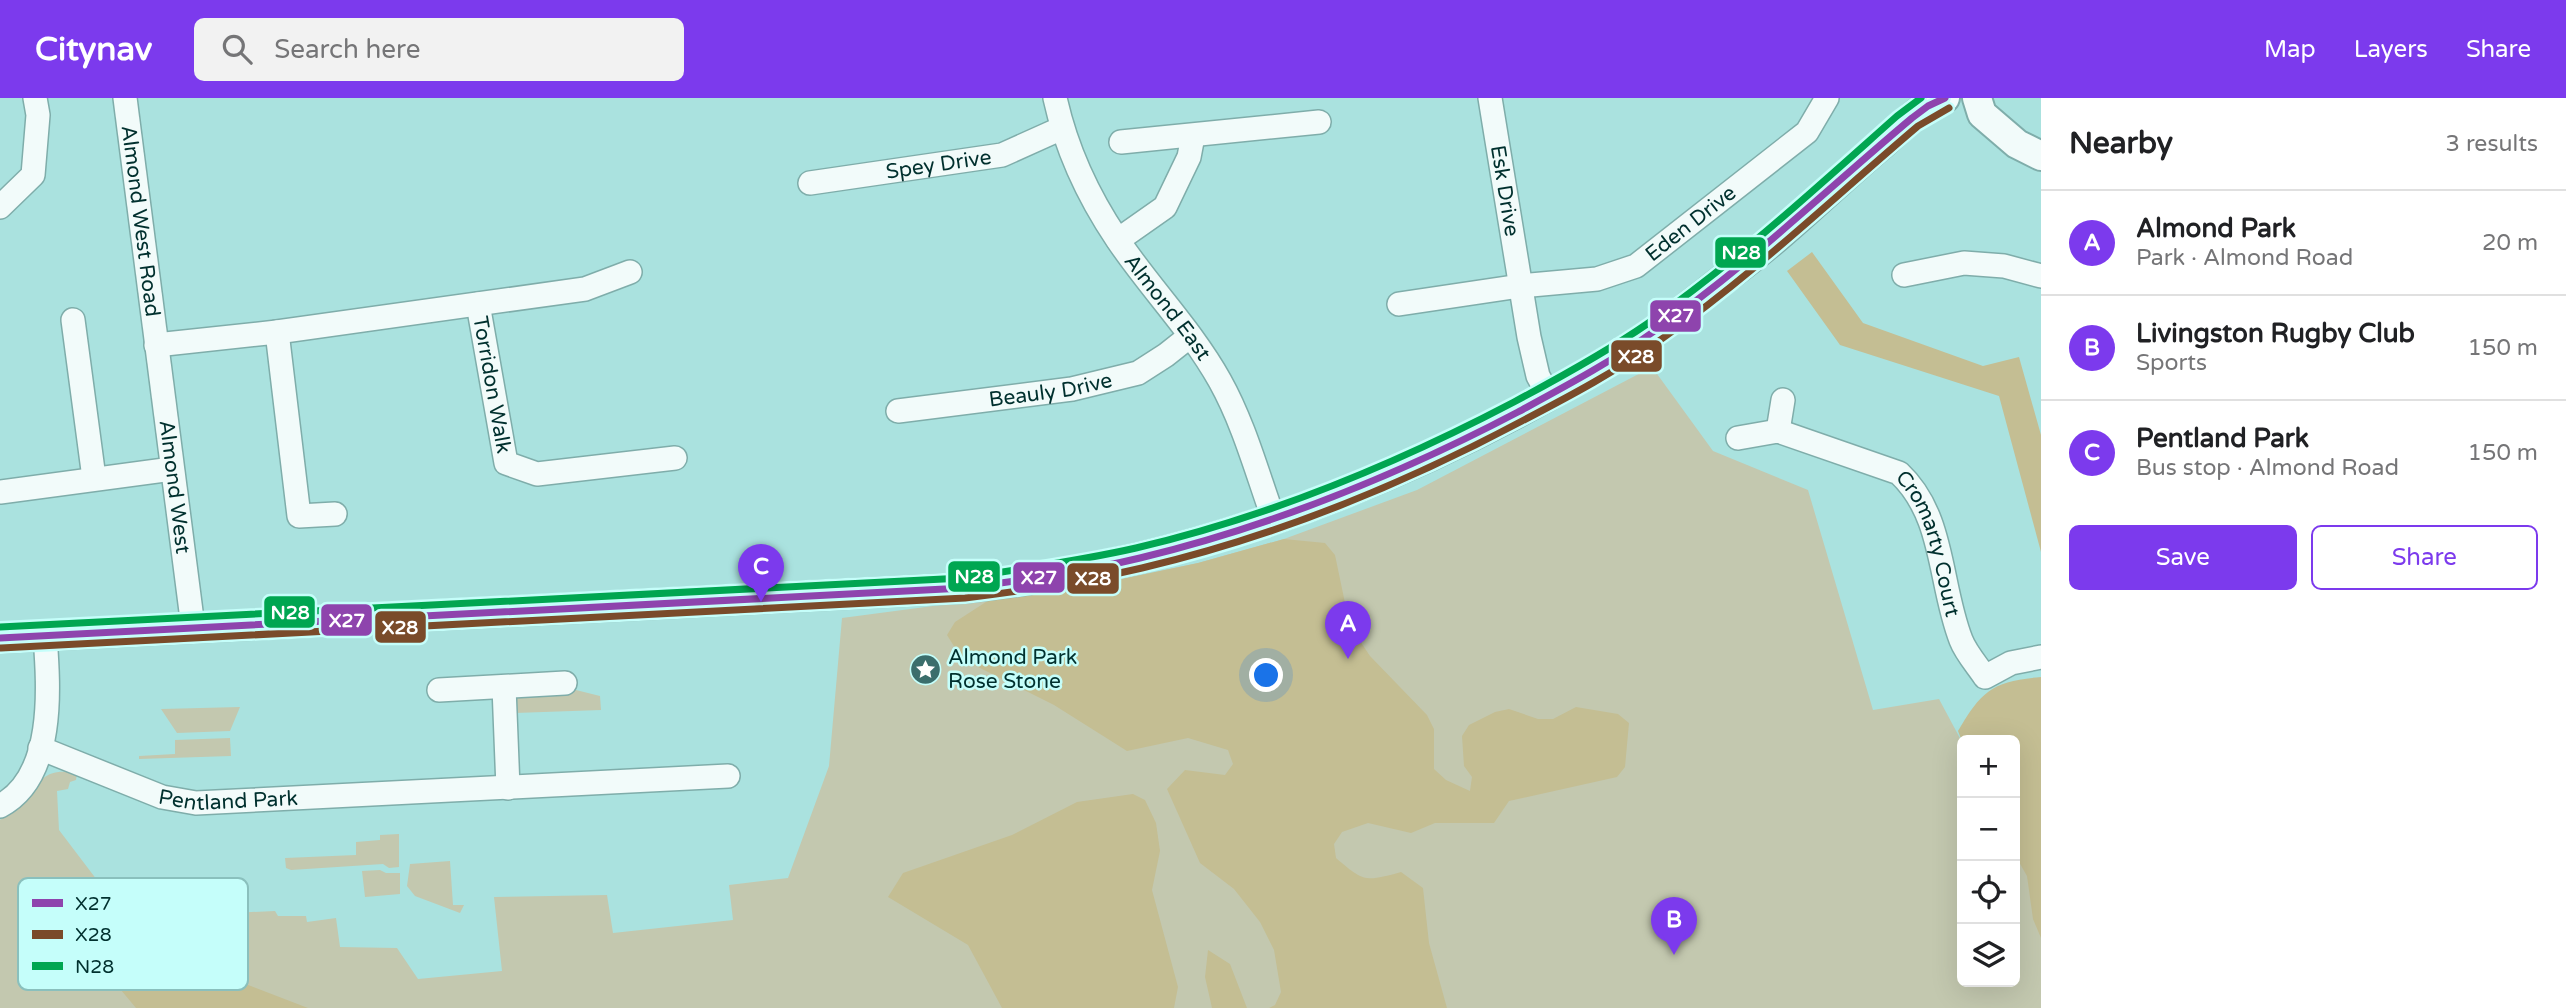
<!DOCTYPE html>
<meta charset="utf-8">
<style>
:root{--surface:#fff;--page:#f2f2f2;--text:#202124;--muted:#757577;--line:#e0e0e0;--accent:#7c3aed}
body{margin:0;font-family:"Varela Round",sans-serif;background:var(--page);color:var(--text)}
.controls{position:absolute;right:21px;bottom:21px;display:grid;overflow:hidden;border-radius:10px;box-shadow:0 7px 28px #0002}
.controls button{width:63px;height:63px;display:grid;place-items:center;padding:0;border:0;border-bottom:2px solid var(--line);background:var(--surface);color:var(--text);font:35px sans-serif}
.you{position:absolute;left:1267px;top:578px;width:24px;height:24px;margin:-18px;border:5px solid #fff;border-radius:50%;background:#1a73e8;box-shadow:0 0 0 10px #1a73e833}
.badge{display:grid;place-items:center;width:46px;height:46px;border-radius:50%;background:var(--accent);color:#fff;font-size:23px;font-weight:700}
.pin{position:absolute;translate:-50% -58px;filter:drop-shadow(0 2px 4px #0008)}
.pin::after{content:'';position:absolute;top:37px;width:24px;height:21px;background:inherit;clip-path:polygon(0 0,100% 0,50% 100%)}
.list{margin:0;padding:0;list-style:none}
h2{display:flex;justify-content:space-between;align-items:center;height:91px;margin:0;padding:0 28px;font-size:30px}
h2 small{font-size:23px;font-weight:400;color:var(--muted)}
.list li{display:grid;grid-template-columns:46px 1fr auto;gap:21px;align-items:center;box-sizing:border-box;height:105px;padding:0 28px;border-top:2px solid var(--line)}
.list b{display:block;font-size:26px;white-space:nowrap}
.list p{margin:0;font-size:23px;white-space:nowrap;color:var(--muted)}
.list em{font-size:23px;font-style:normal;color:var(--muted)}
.actions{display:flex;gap:14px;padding:21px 28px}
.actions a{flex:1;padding:16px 0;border:2px solid var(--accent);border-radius:10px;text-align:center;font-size:24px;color:var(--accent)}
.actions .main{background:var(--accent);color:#fff}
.icon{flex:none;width:38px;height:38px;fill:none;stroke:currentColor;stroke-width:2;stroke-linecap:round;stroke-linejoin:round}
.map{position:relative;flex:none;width:2041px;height:910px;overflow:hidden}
header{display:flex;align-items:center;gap:42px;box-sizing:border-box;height:98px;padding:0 35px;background:var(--accent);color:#fff}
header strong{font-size:33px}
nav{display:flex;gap:38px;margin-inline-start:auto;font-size:24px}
.search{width:490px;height:63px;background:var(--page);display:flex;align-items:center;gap:18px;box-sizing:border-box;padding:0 24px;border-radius:10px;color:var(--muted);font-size:26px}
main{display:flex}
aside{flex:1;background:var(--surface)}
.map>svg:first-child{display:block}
.green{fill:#c3c8af}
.forest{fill:#c4be93}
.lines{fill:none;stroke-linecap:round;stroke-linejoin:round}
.minor-casing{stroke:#7fadaa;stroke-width:26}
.tertiary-casing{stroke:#7fadaa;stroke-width:32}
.minor{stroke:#f2fbfa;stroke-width:23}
.tertiary{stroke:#f2fbfa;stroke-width:28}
.bus-1-casing{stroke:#c5fefa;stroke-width:12}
.bus-2-casing{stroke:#c5fefa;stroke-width:12}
.bus-3-casing{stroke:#c5fefa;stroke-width:12}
.bus-1{stroke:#8e44ad;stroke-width:7}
.bus-2{stroke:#7a4b2a;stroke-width:7}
.bus-3{stroke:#00a651;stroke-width:7}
.labels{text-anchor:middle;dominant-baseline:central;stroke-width:5;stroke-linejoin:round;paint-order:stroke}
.street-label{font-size:21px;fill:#00302e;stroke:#c5fefa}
.poi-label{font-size:21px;fill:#00302e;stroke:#c5fefa;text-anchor:start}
.key{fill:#c5fefa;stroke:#8ac0bd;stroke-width:2}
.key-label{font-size:19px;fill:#00302e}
.line-badge{stroke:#c5fefa;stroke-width:2.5}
.badge-label{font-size:19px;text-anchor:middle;font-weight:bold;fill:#fff}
</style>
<header>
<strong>Citynav</strong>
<div class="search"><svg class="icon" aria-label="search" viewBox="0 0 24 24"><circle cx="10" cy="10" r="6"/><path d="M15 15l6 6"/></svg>Search here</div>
<nav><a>Map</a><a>Layers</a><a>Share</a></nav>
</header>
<main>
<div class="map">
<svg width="2041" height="910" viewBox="0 0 2041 910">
<rect width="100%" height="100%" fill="#aae2df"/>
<path class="green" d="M1652 269 1713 353 1808 392 1873 612 1939 601 1962 644V884H2015V741L2041 789V910H0V722C8 714 17 707 25 699 44 679 47 670 77 675L76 682 70 684 68 691 57 693 59 732 119 811 224 807 231 815 275 813 278 818H306L307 824 336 820 340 849 397 850 418 881 502 873 494 799 607 797 613 835 733 822 729 787 788 780 829 668 842 520 1098 486 1198 465 1284 441 1417 392Z
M572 591 600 598 601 612 515 615V594Z
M240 609 230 633 177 635 161 611Z
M230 640 231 658 139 661V658L175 656V642Z
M399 736V769L389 770 383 766 291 772 286 770 285 760 356 757V744L380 742V737Z
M450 763 453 807H464L460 815 415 798 407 788 410 766Z
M380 772 386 775H400V796L365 799 362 773Z"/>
<path class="forest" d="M1812 154 1863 225 1983 268 2019 259 2041 337V454L1999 298 1840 247 1787 173Z
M1284 441 1325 445 1335 457 1349 524 1356 537 1370 558 1427 617 1434 631V671L1446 682 1470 693 1472 679 1464 668 1462 638 1469 627 1495 614 1509 611 1538 621H1553L1576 609 1618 616 1629 625 1625 669 1617 679 1509 703 1494 725H1435L1411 735 1368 725 1342 734 1334 746 1336 760C1364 784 1365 784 1401 774L1423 790 1429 845 1447 910H1269L1275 907 1281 894 1274 852 1260 824 1234 791 1200 765 1167 691 1185 672 1225 677 1233 666 1228 652 1188 640 1127 653 1054 607 962 561 947 537 955 524 989 502 1098 486 1198 465Z
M2041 579V840L2033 821 2027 778 2015 757V642L1962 643 1958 633C1982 592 1993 583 2041 579Z
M1133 696 1145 702 1156 725 1160 753 1152 792 1178 889 1174 910H1002L968 847 888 799 903 775 1012 737 1077 704Z
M113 835 308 910H136L90 855Z
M1208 852 1230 866 1247 910H1212L1205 879Z"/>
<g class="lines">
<defs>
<g id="minor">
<path id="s1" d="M125 0 193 529"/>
<path id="s2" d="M1055 0C1066 50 1088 98 1117 141 1149 189 1191 231 1220 283 1244 326 1257 375 1274 422"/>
<path id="s3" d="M1490 0 1529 239 1538 278 1549 298"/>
<path d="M1121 44 1319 24"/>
<path id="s4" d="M810 85 1002 57 1062 30"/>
<path d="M0 109 33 77 38 17 35 0"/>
<path d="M1118 142 1165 109 1189 59 1193 38"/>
<path d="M1904 177 1964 165 2004 168 2041 178"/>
<path id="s5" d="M478 206 506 365 537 376 675 360"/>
<path id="s6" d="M1399 206 1520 188 1597 181 1636 168 1807 34 1827 0"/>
<path d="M73 222 94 380"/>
<path d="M277 234 299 418 335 416"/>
<path d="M156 247 277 234 585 191 630 174"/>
<path id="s7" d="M898 313 1072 291 1138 275 1166 257 1190 238"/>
<path d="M1778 333 1783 302"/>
<path id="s8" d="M1738 340 1778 333 1899 375C1945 418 1939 486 1961 542 1966 555 1977 567 1985 579L2011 565 2041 559"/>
<path d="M0 394 172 371"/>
<path d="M504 589 508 690"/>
<path d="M439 592 565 585"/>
<path id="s9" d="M40 650 162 699 196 705 728 678"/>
<path d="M0 708C55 679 49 591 45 538"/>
</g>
<path id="tertiary" d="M1977 0 1982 16 2017 46 2041 58
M0 540 964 490C1201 465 1428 376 1629 250 1664 229 1696 202 1729 177 1783 138 1831 89 1882 46 1900 30 1922 7 1945 0"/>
</defs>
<use href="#minor" class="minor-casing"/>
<use href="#tertiary" class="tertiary-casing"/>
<use href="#minor" class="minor"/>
<use href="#tertiary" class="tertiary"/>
<defs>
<path id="bus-1" d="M0 540 964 490C1023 482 1082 474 1140 460 1272 428 1398 377 1518 314 1564 289 1611 264 1653 234 1746 170 1826 92 1912 20L1928 8 1945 0"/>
<path id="bus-2" d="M1 550 965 500C1024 493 1083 484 1142 470 1274 439 1402 387 1522 323 1570 298 1619 272 1663 240 1754 176 1833 100 1918 28L1949 10"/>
<path id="bus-3" d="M0 529 963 480C1021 471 1079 463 1136 450 1268 419 1394 367 1514 304 1559 280 1605 255 1647 226 1736 164 1816 90 1897 18L1921 0"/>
</defs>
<use href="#bus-1" class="bus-1-casing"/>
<use href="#bus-2" class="bus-2-casing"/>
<use href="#bus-3" class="bus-3-casing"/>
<use href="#bus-1" class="bus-1"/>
<use href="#bus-2" class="bus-2"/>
<use href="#bus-3" class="bus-3"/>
</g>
<defs>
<symbol id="sight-disc" viewBox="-11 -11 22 22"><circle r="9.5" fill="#3b6e6c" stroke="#c5fefa"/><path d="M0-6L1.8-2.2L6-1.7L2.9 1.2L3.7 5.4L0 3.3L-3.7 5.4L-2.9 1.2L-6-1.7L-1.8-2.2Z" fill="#fff"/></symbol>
</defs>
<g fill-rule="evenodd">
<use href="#sight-disc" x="908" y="554" width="35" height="35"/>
</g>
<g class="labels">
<g class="street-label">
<text stroke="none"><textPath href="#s4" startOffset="130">Spey Drive</textPath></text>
<text stroke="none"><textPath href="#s3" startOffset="94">Esk Drive</textPath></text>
<text stroke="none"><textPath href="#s1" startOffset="124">Almond West Road</textPath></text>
<text stroke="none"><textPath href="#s6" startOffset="310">Eden Drive</textPath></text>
<text stroke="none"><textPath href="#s2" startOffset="240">Almond East</textPath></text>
<text stroke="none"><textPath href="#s5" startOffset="82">Torridon Walk</textPath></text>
<text stroke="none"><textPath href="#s7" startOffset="154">Beauly Drive</textPath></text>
<text stroke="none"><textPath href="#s1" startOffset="392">Almond West</textPath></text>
<text stroke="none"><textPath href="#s8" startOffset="247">Cromarty Court</textPath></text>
<text stroke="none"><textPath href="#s9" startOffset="198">Pentland Park</textPath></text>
</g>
<g class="poi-label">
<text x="948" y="559">Almond Park<tspan x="948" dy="24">Rose Stone</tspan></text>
</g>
</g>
<rect x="18" y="780" width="230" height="112" rx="10" class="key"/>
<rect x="32" y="801" width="31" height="8" fill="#8e44ad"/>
<rect x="32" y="832" width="31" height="9" fill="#7a4b2a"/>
<rect x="32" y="864" width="31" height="8" fill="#00a651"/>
<g class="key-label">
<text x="75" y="812">X27</text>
<text x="75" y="843">X28</text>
<text x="75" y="875">N28</text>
</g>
<g class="line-badge">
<rect x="1714" y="138" width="53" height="33" rx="7" fill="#00a651"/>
<rect x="1649" y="201" width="53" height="34" rx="7" fill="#8e44ad"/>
<rect x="1610" y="241" width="53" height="34" rx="7" fill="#7a4b2a"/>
<rect x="947" y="462" width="54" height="33" rx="7" fill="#00a651"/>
<rect x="1012" y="463" width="54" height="33" rx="7" fill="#8e44ad"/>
<rect x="1066" y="464" width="54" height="33" rx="7" fill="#7a4b2a"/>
<rect x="263" y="497" width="53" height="34" rx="7" fill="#00a651"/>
<rect x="320" y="505" width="53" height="34" rx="7" fill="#8e44ad"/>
<rect x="374" y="512" width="53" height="34" rx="7" fill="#7a4b2a"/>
</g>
<g class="badge-label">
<text x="1741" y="161">N28</text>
<text x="1676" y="224">X27</text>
<text x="1636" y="265">X28</text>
<text x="974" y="485">N28</text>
<text x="1039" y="486">X27</text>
<text x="1093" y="487">X28</text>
<text x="290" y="521">N28</text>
<text x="347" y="529">X27</text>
<text x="400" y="536">X28</text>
</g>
</svg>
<div class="controls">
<button>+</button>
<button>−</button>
<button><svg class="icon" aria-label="locate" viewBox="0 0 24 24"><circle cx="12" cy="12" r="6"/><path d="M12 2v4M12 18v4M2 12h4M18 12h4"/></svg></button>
<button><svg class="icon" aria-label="layers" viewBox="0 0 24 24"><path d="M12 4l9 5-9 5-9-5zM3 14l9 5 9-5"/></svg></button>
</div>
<div class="you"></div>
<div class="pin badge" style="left:1348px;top:561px">A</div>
<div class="pin badge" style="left:1674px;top:857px">B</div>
<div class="pin badge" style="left:761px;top:504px">C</div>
</div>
<aside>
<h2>Nearby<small>3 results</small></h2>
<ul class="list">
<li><span class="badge">A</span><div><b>Almond Park</b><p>Park · Almond Road</p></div><em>20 m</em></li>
<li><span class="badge">B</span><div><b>Livingston Rugby Club</b><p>Sports</p></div><em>150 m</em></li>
<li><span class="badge">C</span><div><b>Pentland Park</b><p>Bus stop · Almond Road</p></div><em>150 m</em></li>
</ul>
<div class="actions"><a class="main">Save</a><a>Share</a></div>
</aside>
</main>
